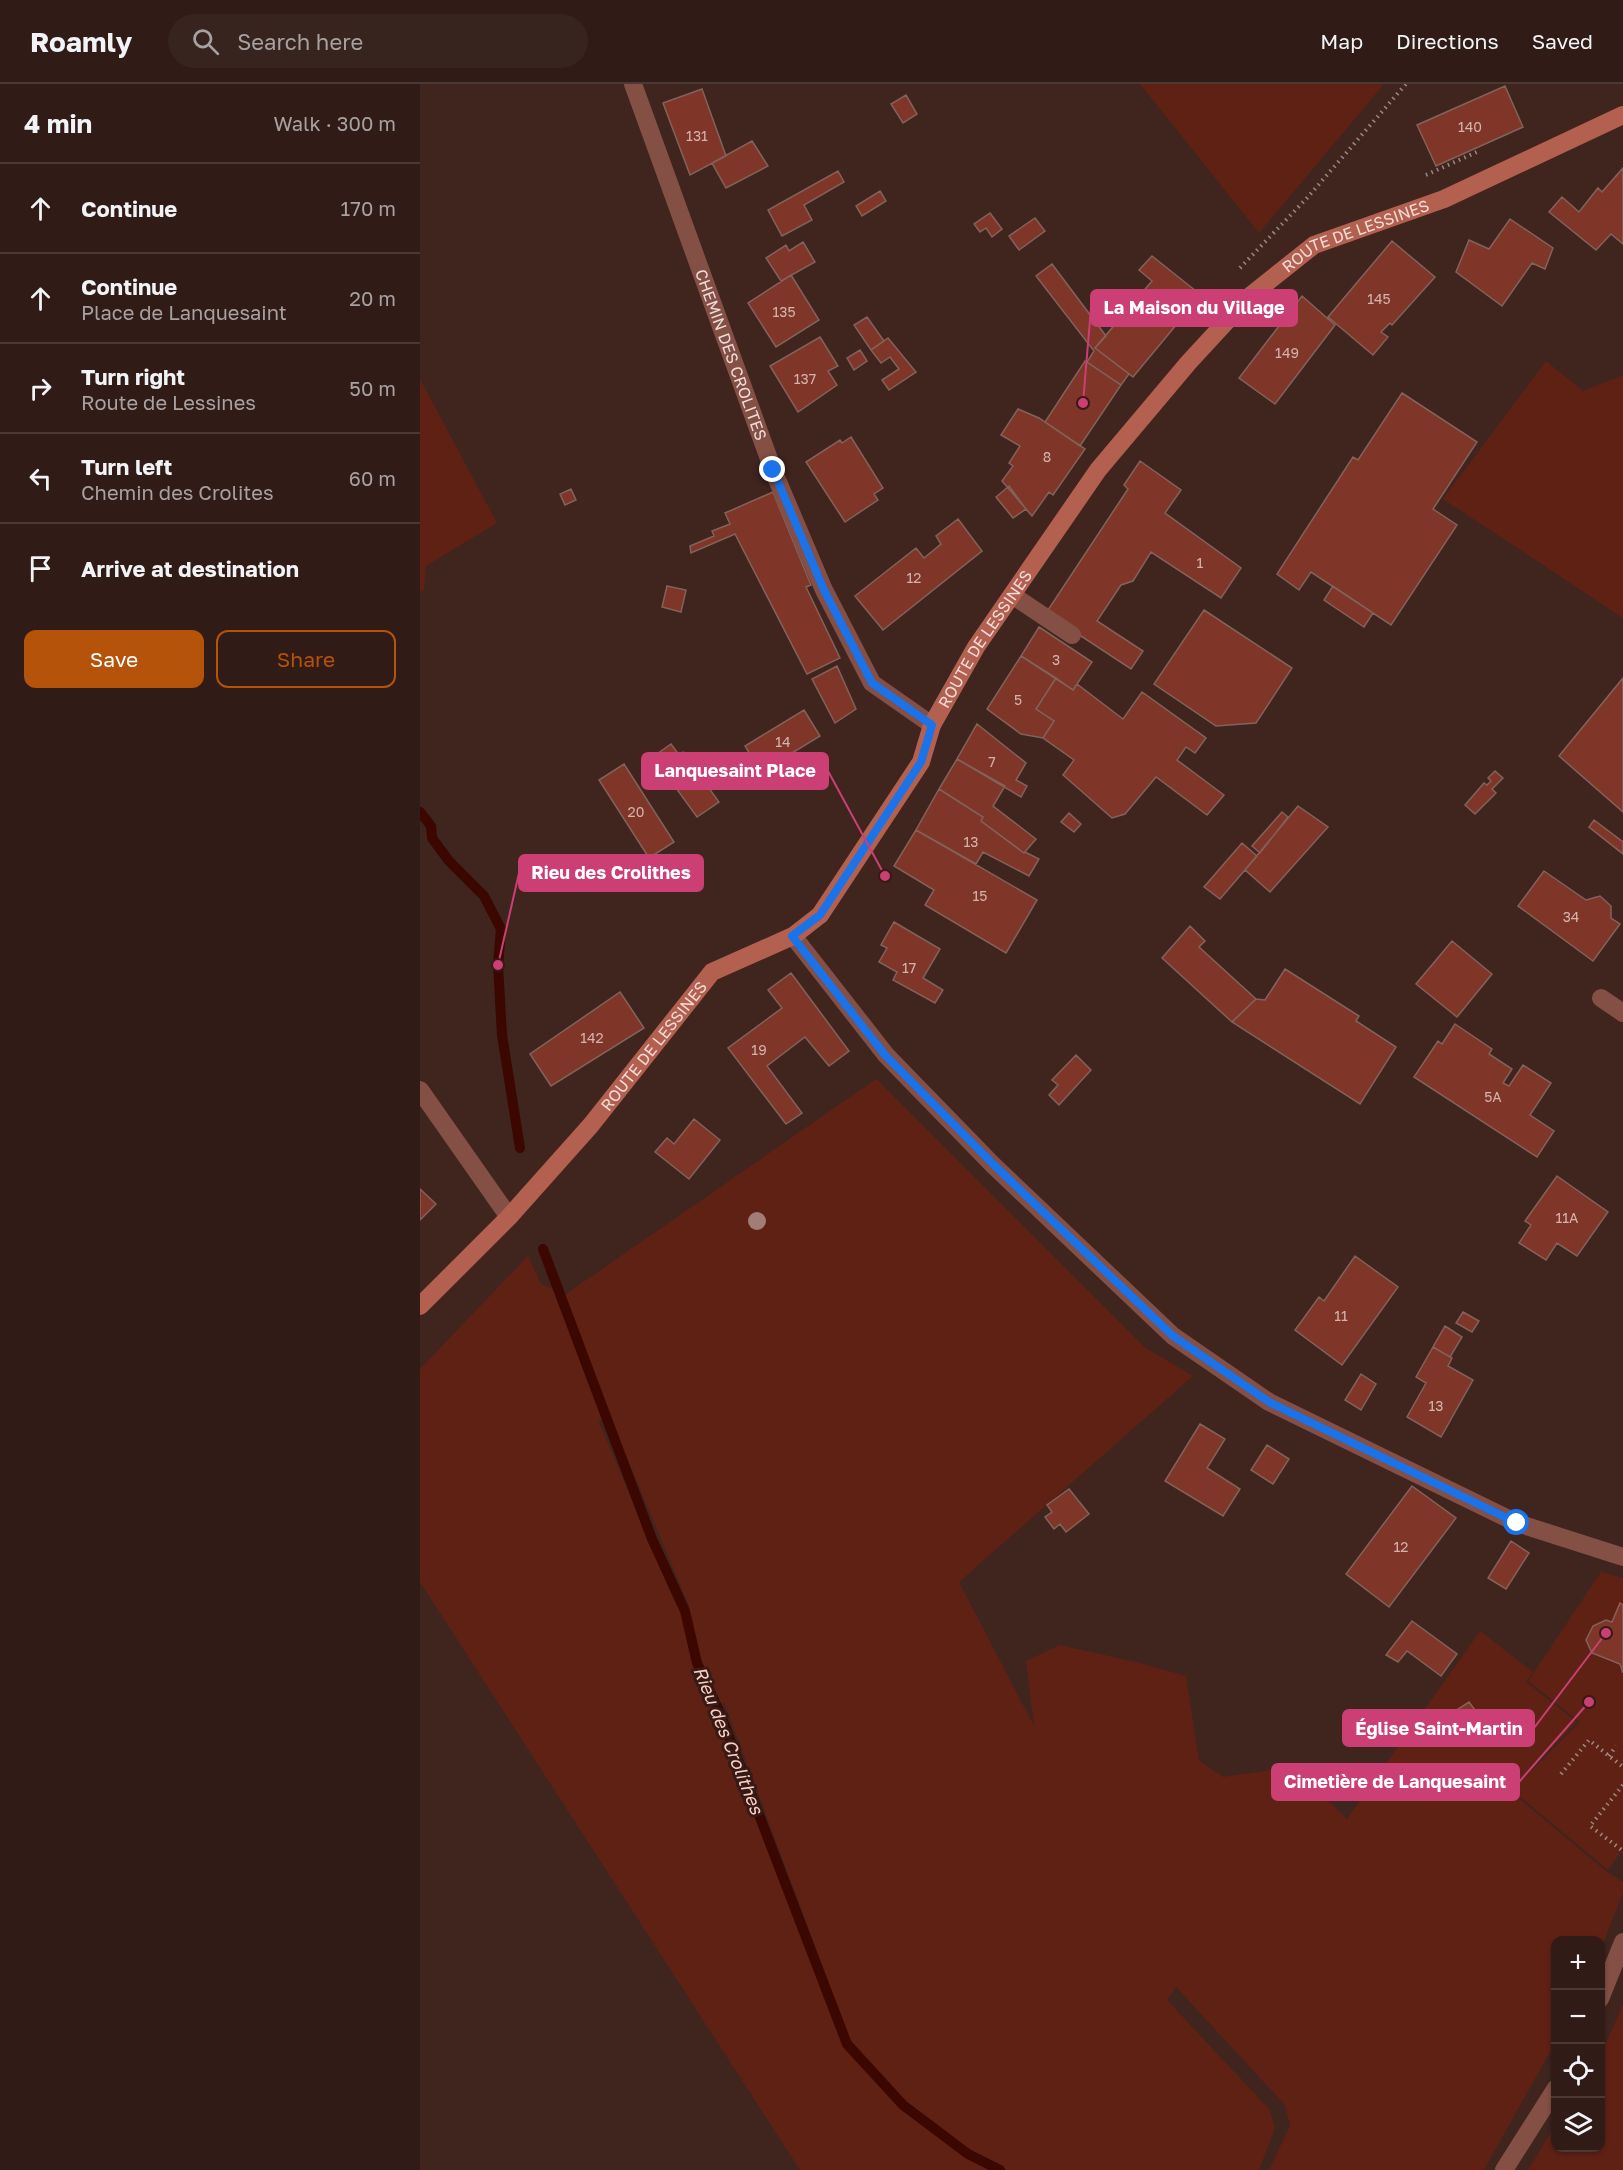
<!DOCTYPE html>
<meta charset="utf-8">
<style>
:root{--surface:#301b16;--page:#38241f;--text:#f1f3f6;--muted:#a8a1a1;--line:#4b3935;--accent:#b45309}
body{margin:0;font-family:"Golos Text",sans-serif;background:var(--page);color:var(--text)}
.controls{position:absolute;right:18px;bottom:18px;display:grid;overflow:hidden;border-radius:12px;box-shadow:0 2px 4px #0004}
.controls button{width:54px;height:54px;display:grid;place-items:center;padding:0;border:0;border-bottom:2px solid var(--line);background:var(--surface);color:var(--text);font:30px sans-serif}
.stop{position:absolute;width:18px;height:18px;margin:-14px;border:4px solid #1a73e8;border-radius:50%;background:#fff}
.stop.end{background:#1a73e8;border-color:#fff;box-shadow:0 2px 6px #0008}
.list{margin:0;padding:0;list-style:none}
h2{display:flex;justify-content:space-between;align-items:center;height:78px;margin:0;padding:0 24px;font-size:26px}
h2 small{font-size:20px;font-weight:400;color:var(--muted)}
.list li{display:grid;grid-template-columns:39px 1fr auto;gap:18px;align-items:center;box-sizing:border-box;height:90px;padding:0 24px;border-top:2px solid var(--line)}
.list b{display:block;font-size:22px;white-space:nowrap}
.list p{margin:0;font-size:20px;white-space:nowrap;color:var(--muted)}
.list em{font-size:20px;font-style:normal;color:var(--muted)}
.actions{display:flex;gap:12px;padding:18px 24px}
.actions a{flex:1;padding:14px 0;border:2px solid var(--accent);border-radius:12px;text-align:center;font-size:21px;color:var(--accent)}
.actions .main{background:var(--accent);color:#fff}
.icon{flex:none;width:33px;height:33px;fill:none;stroke:currentColor;stroke-width:2;stroke-linecap:round;stroke-linejoin:round}
.map{position:relative;flex:none;width:1203px;height:2086px;overflow:hidden}
header{display:flex;align-items:center;gap:36px;box-sizing:border-box;height:84px;padding:0 30px;background:var(--surface);border-bottom:2px solid var(--line)}
header strong{font-size:28px}
nav{display:flex;gap:33px;margin-inline-start:auto;font-size:21px}
.search{width:420px;height:54px;background:var(--page);display:flex;align-items:center;gap:15px;box-sizing:border-box;padding:0 21px;border-radius:33px;color:var(--muted);font-size:22px}
main{display:flex}
aside{flex:1;background:var(--surface)}
.map>svg:first-child{display:block}
.green{fill:#602115;fill-rule:evenodd}
.lines{fill:none;stroke-linecap:round;stroke-linejoin:round}
.stream{stroke:#3c0601;stroke-width:10}
.building{fill:#7f3628;stroke:#83625b;stroke-width:1.5}
.path{stroke:#9f8883;stroke-width:4;stroke-dasharray:1.5 4.5;stroke-linecap:butt}
.street{stroke:#844f44;stroke-width:18}
.secondary{stroke:#b46050;stroke-width:18}
.tree{fill:#a27d75}
.route{stroke:#1a73e8;stroke-width:8}
.labels{text-anchor:middle;dominant-baseline:central;stroke-width:6;stroke-linejoin:round;paint-order:stroke}
.number-label{font-size:14px;fill:#d4b3ad}
.street-label{font-size:16px;fill:#f0ddd9;stroke:#351a15}
.water-label{font-size:18px;font-style:italic;fill:#fccec4;stroke:#351a15}
.leader{fill:none;stroke:#cb3f74;stroke-width:2}
.callout-dot{fill:#cb3f74;stroke:#351a15;stroke-width:2}
.callout{fill:#cb3f74;stroke:#cb3f74;stroke-width:2}
.callout-label{font-size:18px;text-anchor:middle;font-weight:bold;fill:#fff}
</style>
<header>
<strong>Roamly</strong>
<div class="search"><svg class="icon" aria-label="search" viewBox="0 0 24 24"><circle cx="10" cy="10" r="6"/><path d="M15 15l6 6"/></svg>Search here</div>
<nav><a>Map</a><a>Directions</a><a>Saved</a></nav>
</header>
<main>
<aside>
<h2>4 min<small>Walk · 300 m</small></h2>
<ul class="list">
<li><svg class="icon" aria-label="ahead" viewBox="0 0 24 24"><path d="M12 20V5M6 11l6-6 6 6"/></svg><div><b>Continue</b></div><em>170 m</em></li>
<li><svg class="icon" aria-label="ahead" viewBox="0 0 24 24"><path d="M12 20V5M6 11l6-6 6 6"/></svg><div><b>Continue</b><p>Place de Lanquesaint</p></div><em>20 m</em></li>
<li><svg class="icon" aria-label="right" viewBox="0 0 24 24"><path d="M7 20v-9h11M14 6l5 5-5 5"/></svg><div><b>Turn right</b><p>Route de Lessines</p></div><em>50 m</em></li>
<li><svg class="icon" aria-label="left" viewBox="0 0 24 24"><path d="M17 20v-9H6M10 6l-5 5 5 5"/></svg><div><b>Turn left</b><p>Chemin des Crolites</p></div><em>60 m</em></li>
<li><svg class="icon" aria-label="arrive" viewBox="0 0 24 24"><path d="M6 21V4h12l-3 4 3 4H6"/></svg><div><b>Arrive at destination</b></div></li>
</ul>
<div class="actions"><a class="main">Save</a><a>Share</a></div>
</aside>
<div class="map">
<svg width="1203" height="2086" viewBox="0 0 1203 2086">
<rect width="100%" height="100%" fill="#40241e"/>
<path class="green" d="M720 0H964L839 149Z
M1126 277 1163 307 1203 291V534L1023 415Z
M0 295 77 439 6 482 4 506 0 508Z
M456 995 724 1263 773 1292 539 1498 614 1642 606 1577 640 1561 716 1578 766 1592 779 1677 803 1693 874 1683 927 1735 1060 1547 1113 1588 1106 1598 1157 1638 1089 1706 1187 1788 1203 1798V1808L1181 1865 1180 1856H1136L1135 1959 1064 2086H849L870 2042 865 2021 756 1903 747 1916 850 2026 855 2044 839 2086H380L0 1498V1285L108 1172 121 1200 146 1210ZM188 1328 269 1522 268 1523 256 1521 179 1338ZM304 1618 395 1862 388 1872 294 1627Z
M1181 1488 1203 1494V1521L1200 1520 1192 1538 1186 1536 1173 1542 1166 1556 1172 1569 1200 1580 1203 1589V1765L1188 1786 1092 1706 1160 1638 1108 1597Z
M1203 1921V2086H1108L1135 2042 1136 2064H1180L1181 1970Z"/>
<g class="lines">
<path class="stream" d="M0 728 11 742 12 754 29 777 64 812 81 845 78 881 82 951 100 1064
M123 1165 232 1455 265 1527 277 1579 300 1629 427 1960 483 2021 548 2070 580 2086"/>
</g>
<path class="building" d="M1085 2 1103 43 1016 82 997 41Z
M282 5 306 72 270 91 243 19Z
M486 11 497 30 483 39 471 20Z
M332 57 348 82 306 104 292 79Z
M1203 84V160L1191 150 1176 166 1129 128 1142 113 1159 128 1178 104 1182 108Z
M418 87 424 98 384 121 392 136 362 152 348 126Z
M460 107 466 117 442 132 436 122Z
M570 129 582 145 572 153 566 144 560 148 554 140Z
M615 134 625 147 599 166 589 152Z
M1090 135 1133 164 1125 185 1112 179 1082 222 1036 188 1049 156 1069 165Z
M972 157 1015 193 972 241 970 239 961 248 968 253 953 271 908 233Z
M383 158 395 178 361 197 346 174 366 161 369 167Z
M732 172 781 211 713 293 675 264 732 197 719 186Z
M632 180 686 252 675 264 709 290 701 301 667 278 674 267 616 192Z
M371 191 399 236 356 263 328 219Z
M882 212 915 241 855 320 819 294Z
M447 233 464 257 451 266 434 241Z
M400 253 418 282 408 287 417 301 378 328 350 282Z
M468 254 496 288 469 306 462 296 479 285 470 273 461 279 451 266Z
M440 266 447 277 434 286 427 274Z
M665 277 701 301 660 362 625 338Z
M982 309 1057 358 1013 425 1037 441 971 541 891 488 879 506 857 490 933 373 938 376Z
M598 325 619 334 665 365 633 411 629 408 612 432 582 397 593 382 589 379 600 362 581 351Z
M431 353 463 404 454 410 458 416 425 438 386 378 420 356 422 359Z
M720 377 761 406 745 429 821 484 801 514 731 468 713 497 701 501 677 537 723 567 711 585 626 529 708 405 704 401Z
M589 402 606 425 593 434 576 413Z
M151 405 156 416 145 421 140 410Z
M353 408 391 501 386 503 420 574 387 590 315 450 271 469 270 462 294 452 292 447 310 440 305 429Z
M538 435 562 467 463 546 435 512 496 464 504 474 521 460 516 452Z
M247 502 266 506 261 528 242 523Z
M913 502 953 529 944 543 904 516Z
M784 526 872 584 836 639 796 642 734 600Z
M619 543 672 578 653 606 601 572Z
M601 572 636 594 616 625 634 637 623 654 601 650 567 625Z
M417 582 436 625 415 639 392 595Z
M636 594 653 606 657 600 703 635 722 608 786 654 775 669 766 663 757 676 804 711 787 731 736 693 705 730 692 734 643 691 654 676 623 654 634 637 616 625Z
M1203 594V728L1139 672Z
M384 626 400 652 341 688 325 662Z
M557 640 606 679 596 696 607 702 601 713 537 675Z
M251 660 259 671 263 668 299 718 277 733 251 697 247 700 230 675Z
M537 675 585 702 573 722 616 755 604 769 561 737 563 733 519 705Z
M204 680 254 758 229 774 179 696Z
M1075 687 1083 694 1072 705 1076 709 1055 730 1045 721 1064 699 1067 701 1071 697 1068 694Z
M519 705 563 733 561 737 604 769 605 768 619 775 609 792 563 768 556 780 496 746Z
M878 722 908 743 850 808 825 786Z
M862 728 868 733 840 769 832 762Z
M649 729 661 740 654 748 641 738Z
M1174 736 1203 758V770L1169 743Z
M496 746 617 816 586 869 505 821 514 806 474 782Z
M822 759 837 772 800 815 784 803Z
M1124 787 1166 816 1180 812 1191 822V834L1200 840 1173 877 1098 822Z
M474 838 520 865 503 894 523 906 515 919 473 896 477 888 459 878 467 864 461 861Z
M770 842 785 857 779 863 836 915 812 938 742 874Z
M1032 857 1072 890 1037 933 996 900Z
M865 885 939 932 936 937 976 963 940 1020 812 938 836 915 845 916Z
M371 889 429 967 409 982 385 953 347 982 382 1029 366 1040 308 964 362 924 348 906Z
M200 908 224 944 131 1002 110 970Z
M1035 940 1072 965 1069 970 1092 985 1083 999 1089 1002 1103 981 1131 999 1110 1031 1134 1047 1117 1073 994 993 1018 957 1022 960Z
M656 971 671 986 639 1021 629 1011 638 1001 632 996Z
M274 1035 300 1056 269 1095 235 1068 247 1054 254 1060Z
M1137 1092 1188 1128 1157 1172 1137 1159 1126 1176 1099 1159 1111 1141 1105 1137Z
M0 1105 16 1120 0 1136Z
M935 1172 978 1203 922 1281 875 1246 899 1213 904 1217Z
M1043 1228 1059 1237 1052 1248 1036 1239Z
M1025 1242 1042 1253 1030 1273 1013 1263Z
M1013 1263 1032 1274 1028 1282 1053 1296 1021 1353 987 1333 1006 1299 996 1293Z
M941 1290 956 1300 941 1326 925 1316Z
M780 1340 805 1355 787 1384 820 1405 803 1432 745 1397Z
M847 1361 869 1375 853 1400 831 1386Z
M992 1402 1036 1434 969 1523 926 1490Z
M649 1405 669 1430 646 1448 640 1440 634 1445 625 1433 632 1428 627 1421Z
M1091 1457 1109 1469 1086 1505 1068 1494Z
M1200 1519 1203 1521V1589L1200 1580 1172 1569 1166 1556 1173 1542 1186 1536 1192 1538Z
M992 1537 1037 1570 1021 1592 987 1567 978 1578 966 1571Z
M1049 1618 1061 1634 1048 1643 1050 1646 1045 1650 1032 1629Z"/>
<g class="lines">
<path class="path" d="M1006 91 1059 67
M820 184 887 114 986 0
M1189 1672 1196 1662
M1141 1690 1169 1656 1203 1683
M1203 1701 1170 1742 1203 1767"/>
<g class="street">
<path id="s1" d="M213 0 353 386 404 506 452 599 512 641"/>
<path d="M592 511 652 551"/>
<path d="M373 852 466 971 573 1081 753 1252 849 1318 1097 1439 1203 1473"/>
<path d="M1181 914 1203 929"/>
<path d="M0 1006 89 1133"/>
<path d="M1180 1915 1203 1858"/>
<path d="M1084 2086 1136 2004"/>
</g>
<path class="secondary" id="s2" d="M0 1222 89 1133 171 1041 292 888 373 852 400 831 501 678 512 641 556 563 678 386 769 278 830 212 894 161 1024 115 1203 31"/>
</g>
<circle class="tree" cx="337" cy="1137" r="9"/>
<g class="lines">
<path class="route" d="M353 386 404 506 452 599 512 641 501 678 400 831 372 852 465 971 573 1080 753 1252 849 1318 1097 1439"/>
</g>
<g class="labels">
<g class="number-label">
<text x="1050" y="42">140</text>
<text x="277" y="51">131</text>
<text x="959" y="214">145</text>
<text x="364" y="227">135</text>
<text x="867" y="268">149</text>
<text x="385" y="294">137</text>
<text x="627" y="372">8</text>
<text x="780" y="478">1</text>
<text x="494" y="493">12</text>
<text x="636" y="575">3</text>
<text x="598" y="615">5</text>
<text x="363" y="657">14</text>
<text x="572" y="677">7</text>
<text x="216" y="727">20</text>
<text x="551" y="757">13</text>
<text x="560" y="811">15</text>
<text x="1151" y="832">34</text>
<text x="489" y="883">17</text>
<text x="172" y="953">142</text>
<text x="339" y="965">19</text>
<text x="1073" y="1012">5A</text>
<text x="1147" y="1133">11A</text>
<text x="921" y="1231">11</text>
<text x="1016" y="1321">13</text>
<text x="981" y="1462">12</text>
</g>
<g class="street-label">
<text stroke="none"><textPath href="#s2" startOffset="1448">ROUTE DE LESSINES</textPath></text>
<text stroke="none"><textPath href="#s1" startOffset="288">CHEMIN DES CROLITES</textPath></text>
<text stroke="none"><textPath href="#s2" startOffset="890">ROUTE DE LESSINES</textPath></text>
<text stroke="none"><textPath href="#s2" startOffset="350">ROUTE DE LESSINES</textPath></text>
</g>
<g class="water-label">
<text transform="translate(309 1656) rotate(68)">Rieu des Crolithes</text>
</g>
</g>
<path class="leader" d="M663 319L671 224M465 792L408 687M78 881L99 789M1186 1549L1114 1644M1169 1618L1099 1698"/>
<g class="callout-dot">
<circle cx="663" cy="319" r="6"/>
<circle cx="465" cy="792" r="6"/>
<circle cx="78" cy="881" r="6"/>
<circle cx="1186" cy="1549" r="6"/>
<circle cx="1169" cy="1618" r="6"/>
</g>
<g class="callout">
<rect x="671" y="206" width="206" height="36" rx="6"/>
<rect x="222" y="669" width="186" height="36" rx="6"/>
<rect x="99" y="771" width="184" height="36" rx="6"/>
<rect x="923" y="1626" width="191" height="36" rx="6"/>
<rect x="852" y="1680" width="247" height="36" rx="6"/>
</g>
<g class="callout-label">
<text x="774" y="230">La Maison du Village</text>
<text x="315" y="693">Lanquesaint Place</text>
<text x="191" y="795">Rieu des Crolithes</text>
<text x="1019" y="1651">Église Saint-Martin</text>
<text x="975" y="1704">Cimetière de Lanquesaint</text>
</g>
</svg>
<div class="controls">
<button>+</button>
<button>−</button>
<button><svg class="icon" aria-label="locate" viewBox="0 0 24 24"><circle cx="12" cy="12" r="6"/><path d="M12 2v4M12 18v4M2 12h4M18 12h4"/></svg></button>
<button><svg class="icon" aria-label="layers" viewBox="0 0 24 24"><path d="M12 4l9 5-9 5-9-5zM3 14l9 5 9-5"/></svg></button>
</div>
<div class="stop" style="left:1097px;top:1439px"></div>
<div class="stop end" style="left:353px;top:386px"></div>
</div>
</main>
